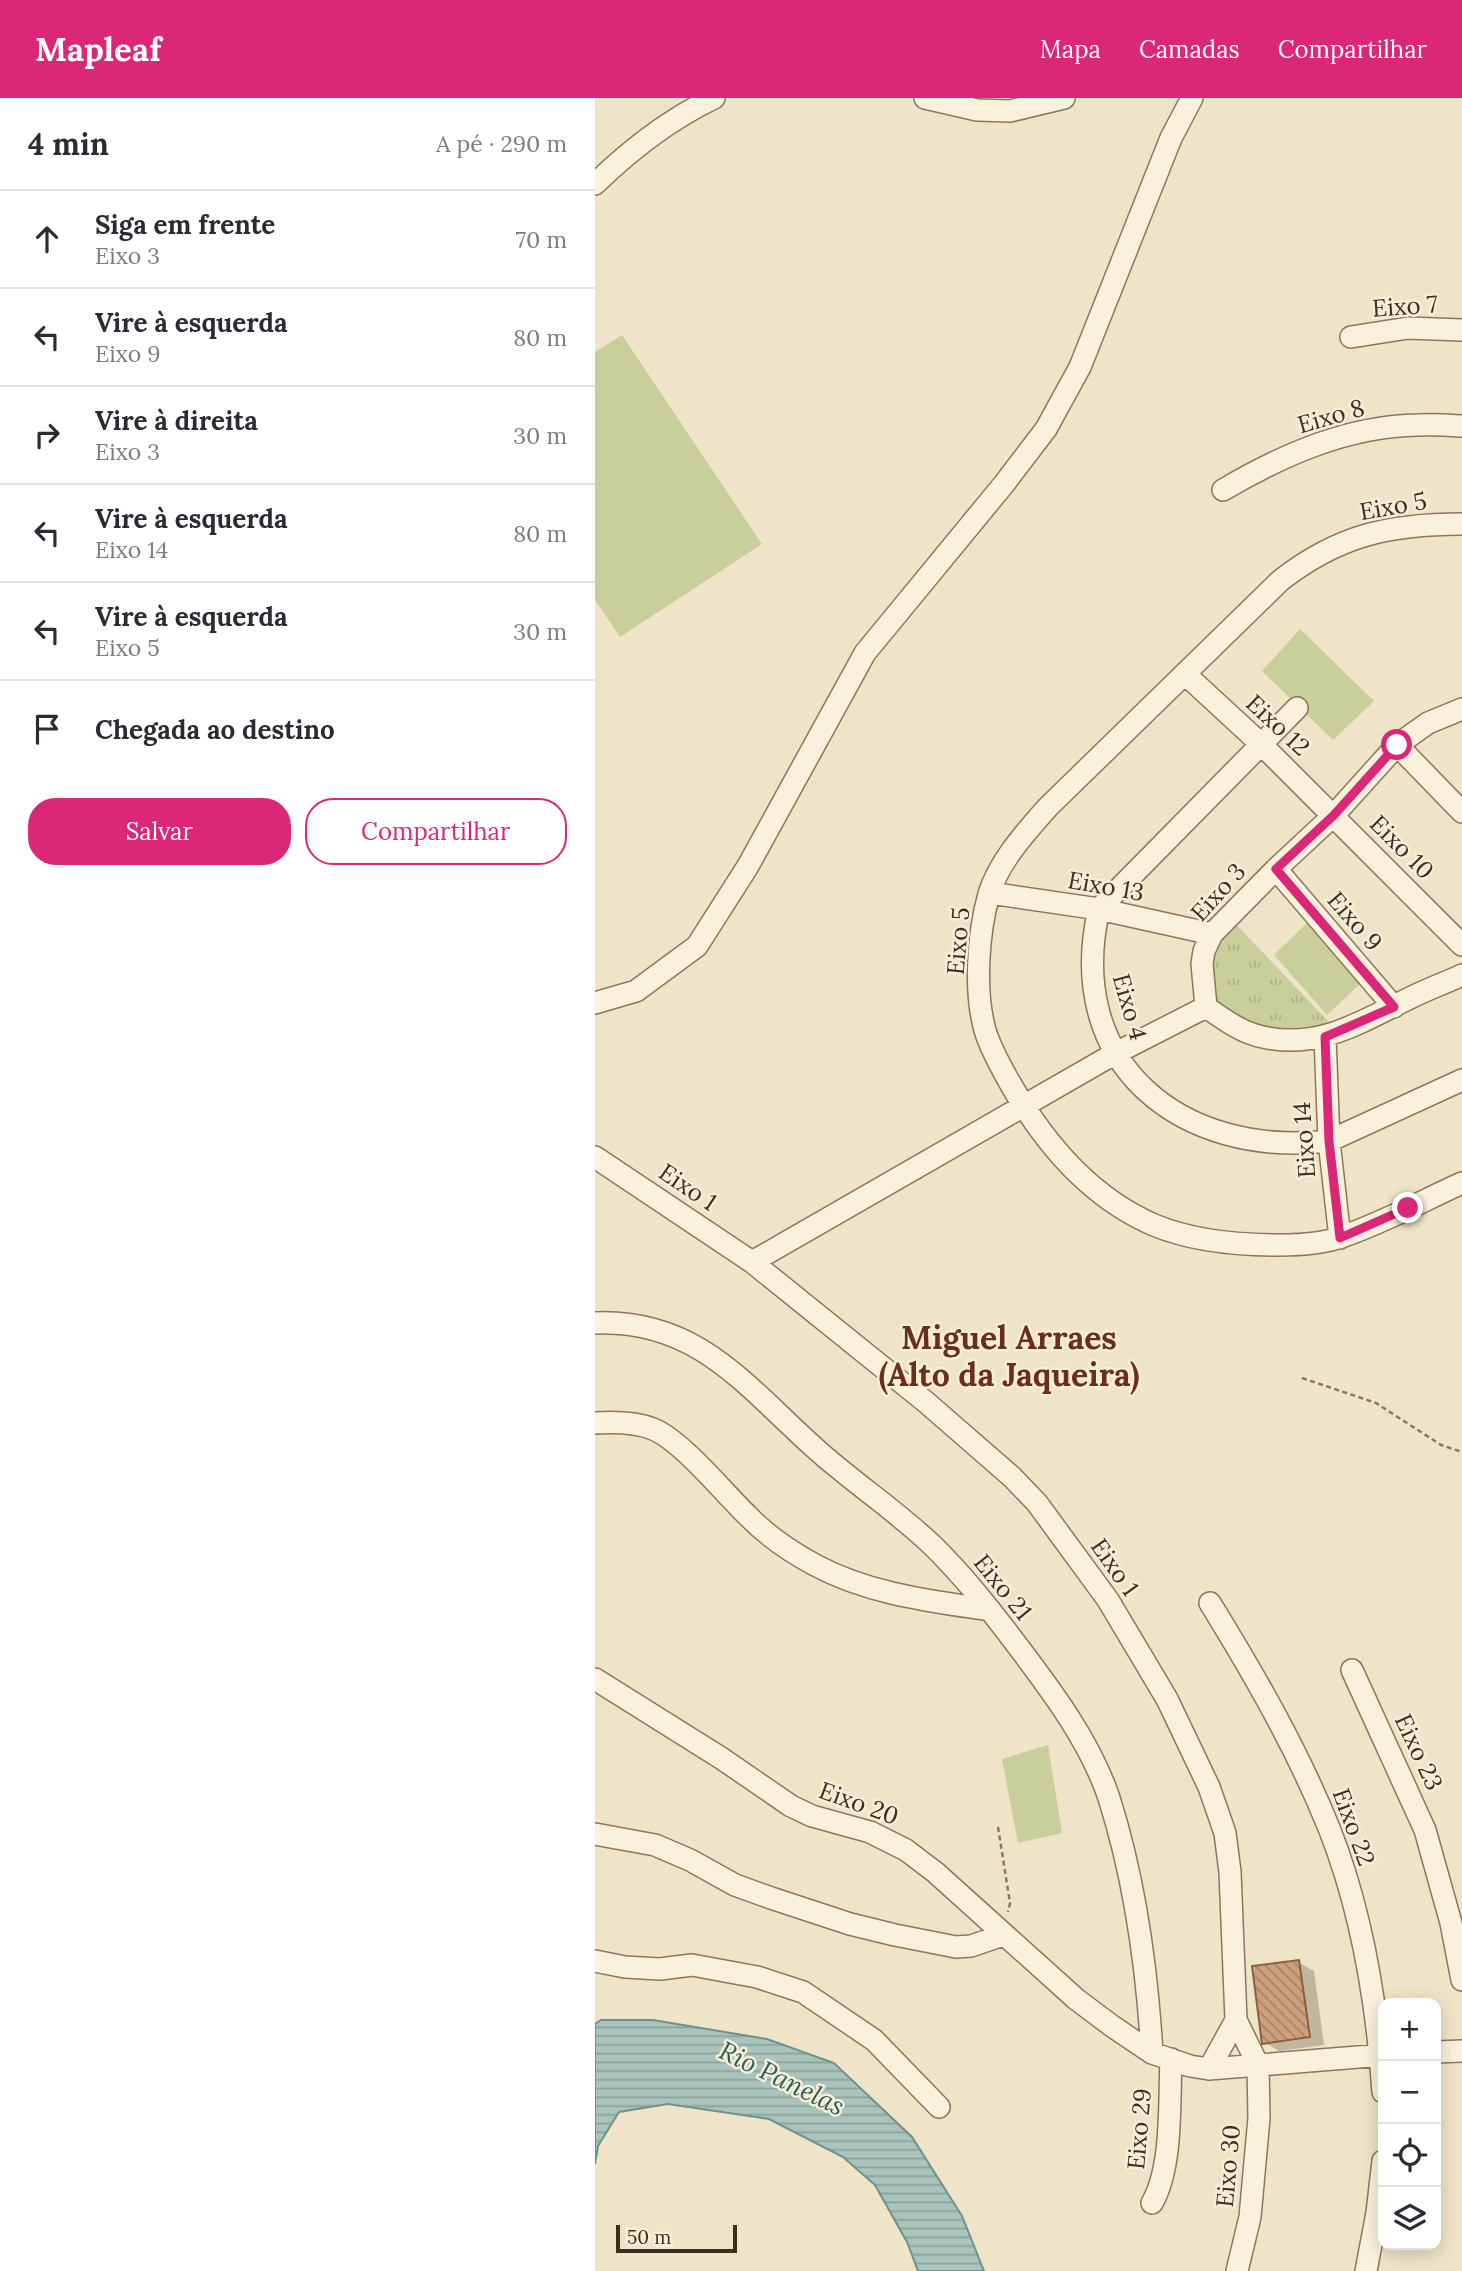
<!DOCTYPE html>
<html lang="pt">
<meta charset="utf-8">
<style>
:root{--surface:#fff;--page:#f7f7f7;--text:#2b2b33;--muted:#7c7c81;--line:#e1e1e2;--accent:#db2777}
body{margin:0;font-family:Lora,serif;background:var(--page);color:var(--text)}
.controls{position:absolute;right:21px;bottom:21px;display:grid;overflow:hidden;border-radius:14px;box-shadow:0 4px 18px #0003}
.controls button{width:63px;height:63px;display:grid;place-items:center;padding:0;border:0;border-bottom:2px solid var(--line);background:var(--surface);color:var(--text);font:35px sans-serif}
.scale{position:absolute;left:21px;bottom:18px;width:121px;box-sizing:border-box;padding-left:7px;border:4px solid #3d2e20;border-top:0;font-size:19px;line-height:24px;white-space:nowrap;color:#3d2e20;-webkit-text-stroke:5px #f7eed8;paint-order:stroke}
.stop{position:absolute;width:21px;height:21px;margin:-16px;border:5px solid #db2777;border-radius:50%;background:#fff}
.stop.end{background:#db2777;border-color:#fff;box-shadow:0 2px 7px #0008}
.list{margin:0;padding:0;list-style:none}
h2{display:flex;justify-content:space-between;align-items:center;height:91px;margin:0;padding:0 28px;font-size:30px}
h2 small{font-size:23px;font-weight:400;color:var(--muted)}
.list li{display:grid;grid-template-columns:46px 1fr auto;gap:21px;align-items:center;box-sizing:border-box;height:98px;padding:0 28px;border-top:2px solid var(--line)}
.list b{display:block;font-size:26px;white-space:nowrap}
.list p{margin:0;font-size:23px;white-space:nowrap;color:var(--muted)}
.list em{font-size:23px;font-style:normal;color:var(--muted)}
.actions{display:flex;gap:14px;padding:21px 28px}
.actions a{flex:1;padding:16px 0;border:2px solid var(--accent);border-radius:28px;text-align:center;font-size:24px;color:var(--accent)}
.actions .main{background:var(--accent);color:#fff}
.icon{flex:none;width:38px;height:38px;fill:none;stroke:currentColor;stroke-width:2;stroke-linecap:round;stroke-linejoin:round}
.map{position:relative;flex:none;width:867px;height:2173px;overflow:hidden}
header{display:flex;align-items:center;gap:42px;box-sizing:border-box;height:98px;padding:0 35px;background:var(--accent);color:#fff}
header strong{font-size:33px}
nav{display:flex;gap:38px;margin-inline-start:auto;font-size:24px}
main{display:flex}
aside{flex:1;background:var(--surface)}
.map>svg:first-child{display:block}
.grass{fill:#c9cf9b}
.park{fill:url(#park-tufts)}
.water{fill:url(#water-rules);stroke:#6f938a;stroke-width:2}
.shadow{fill:#0003}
.building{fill:url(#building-back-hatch);stroke:#8d5f41;stroke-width:2}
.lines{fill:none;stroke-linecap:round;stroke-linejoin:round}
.minor-casing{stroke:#8d765c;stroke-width:24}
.path{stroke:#8d765c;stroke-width:2.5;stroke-dasharray:5 3.5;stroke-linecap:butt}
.minor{stroke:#faf1dc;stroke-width:21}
.route{stroke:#db2777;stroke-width:9}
.labels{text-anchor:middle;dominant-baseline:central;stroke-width:5;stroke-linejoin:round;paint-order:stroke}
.street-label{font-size:24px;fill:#3d2e20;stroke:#f7eed8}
.water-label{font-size:26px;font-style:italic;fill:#2f5d5a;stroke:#f7eed8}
.district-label{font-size:32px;font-weight:bold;fill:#6b2e1e;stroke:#f7eed8}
</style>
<header>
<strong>Mapleaf</strong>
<nav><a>Mapa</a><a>Camadas</a><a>Compartilhar</a></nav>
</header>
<main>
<aside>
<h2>4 min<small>A pé · 290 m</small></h2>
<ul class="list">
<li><svg class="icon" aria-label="ahead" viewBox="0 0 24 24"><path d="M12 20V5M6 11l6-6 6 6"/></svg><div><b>Siga em frente</b><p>Eixo 3</p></div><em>70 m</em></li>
<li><svg class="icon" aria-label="left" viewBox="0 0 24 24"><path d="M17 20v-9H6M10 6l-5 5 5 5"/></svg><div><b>Vire à esquerda</b><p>Eixo 9</p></div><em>80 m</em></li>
<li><svg class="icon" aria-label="right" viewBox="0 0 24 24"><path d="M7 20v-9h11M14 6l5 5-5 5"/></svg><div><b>Vire à direita</b><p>Eixo 3</p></div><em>30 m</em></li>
<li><svg class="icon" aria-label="left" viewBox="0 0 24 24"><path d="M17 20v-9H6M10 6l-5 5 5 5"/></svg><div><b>Vire à esquerda</b><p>Eixo 14</p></div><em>80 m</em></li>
<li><svg class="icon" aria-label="left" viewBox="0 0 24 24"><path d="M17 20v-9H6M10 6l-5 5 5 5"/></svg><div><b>Vire à esquerda</b><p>Eixo 5</p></div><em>30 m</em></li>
<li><svg class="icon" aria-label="arrive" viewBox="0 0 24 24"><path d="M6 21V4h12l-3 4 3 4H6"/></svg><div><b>Chegada ao destino</b></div></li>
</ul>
<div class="actions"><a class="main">Salvar</a><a>Compartilhar</a></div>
</aside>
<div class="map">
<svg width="867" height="2173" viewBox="0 0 867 2173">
<defs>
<pattern id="park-tufts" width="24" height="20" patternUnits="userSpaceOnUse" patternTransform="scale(1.75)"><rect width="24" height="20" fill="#c9cf9b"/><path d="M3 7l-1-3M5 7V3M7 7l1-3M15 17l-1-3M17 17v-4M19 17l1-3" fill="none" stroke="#aeb285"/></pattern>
<pattern id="water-rules" width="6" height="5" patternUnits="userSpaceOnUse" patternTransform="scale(1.75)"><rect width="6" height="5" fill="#a9c4bc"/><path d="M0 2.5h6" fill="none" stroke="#8ba098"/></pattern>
<pattern id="building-back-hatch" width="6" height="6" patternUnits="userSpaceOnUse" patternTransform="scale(1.75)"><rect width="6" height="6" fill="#cf9f7d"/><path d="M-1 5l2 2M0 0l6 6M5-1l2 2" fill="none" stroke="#a98266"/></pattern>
</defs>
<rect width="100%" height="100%" fill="#f0e4c8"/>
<path class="grass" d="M27 237 167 446 25 539 0 502V254Z
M705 531 779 603 738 642 667 573Z
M712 825 765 886 732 917 679 857Z
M453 1647 467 1735 423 1745 407 1661Z"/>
<path class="park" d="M636 821 736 926 672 933 638 920 617 898 615 856Z"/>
<path class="water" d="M6 1922H58L172 1941 239 1965 317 2039 367 2118 389 2173H323L312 2144 280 2087 248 2059 174 2021 73 2006 24 2014 3 2048 0 2066V1926Z"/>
<path class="shadow" d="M703 1864 719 1873 729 1947 684 1953 669 1944Z"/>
<path class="building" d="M704 1862 715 1939 667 1946 657 1868Z"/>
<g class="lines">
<defs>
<path id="minor" d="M330 0 382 12 415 13 469 0
M0 86C35 52 75 21 119 0
M756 239 813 230 867 232
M628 392C687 357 753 328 823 327 838 326 852 327 867 328
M867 426C795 426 744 437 686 482L453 709C431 734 404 763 394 796 383 835 379 893 390 932 395 950 406 969 415 985 449 1045 494 1099 559 1127 597 1143 643 1147 684 1147 704 1147 727 1146 746 1139 788 1125 827 1103 867 1085
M590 576 667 647 867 847
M702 610 504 811C468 967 587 1060 734 1043L867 982
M867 611 833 625 802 647 739 717 681 771 617 836 609 853 607 866 611 909C628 921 647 935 668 939 725 952 769 922 817 899 833 891 850 885 867 877
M802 647 867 714
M681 771 799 909
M395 795 504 811 617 836
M0 905 41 893 102 848 153 768 270 555 409 386 451 331 485 269 576 40 597 0
M730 939 734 1043 745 1140
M0 1059 157 1164 332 1305 417 1379 442 1405 513 1502 572 1601 614 1689 630 1735 635 1774 641 1922 663 1967 664 2020 655 2119 642 2173
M157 1164 519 956 611 909
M0 1225C104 1221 152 1290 222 1352 259 1385 300 1412 336 1446 369 1478 397 1514 425 1551 459 1596 496 1646 514 1700 540 1782 552 1870 557 1955
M0 1325C18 1324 41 1324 58 1331 86 1342 129 1395 152 1417 171 1437 196 1454 220 1467 274 1496 335 1503 395 1512
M615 1505C660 1578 702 1651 734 1730 767 1813 782 1906 788 1994
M757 1572 830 1732 856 1825 867 1882
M0 1581 126 1660 196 1708 217 1718 275 1734 311 1752 340 1774 481 1901 517 1928 557 1955 595 1968 614 1971 788 1957
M0 1736 60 1747 95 1762 140 1787 176 1800 255 1826 300 1837 361 1849 376 1848 408 1837
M0 1863 30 1869 65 1871 97 1867 162 1879 208 1894 279 1942 344 2009
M841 1954 867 1953
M614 1971 641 1922
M557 2105C578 2069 574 2003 576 1961
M771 2173 782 2115 788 2063"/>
</defs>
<use href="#minor" class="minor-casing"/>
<path class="path" d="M707 1280 781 1305 846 1347 867 1354
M403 1729 415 1805 413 1814"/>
<use href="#minor" class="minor"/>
</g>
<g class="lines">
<path class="route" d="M802 647 739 717 681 771 799 909 730 939 734 1043 745 1140 813 1110"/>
</g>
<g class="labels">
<g class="street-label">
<text transform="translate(810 208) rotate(-4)">Eixo 7</text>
<text transform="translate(736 318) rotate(-16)">Eixo 8</text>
<text transform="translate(798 408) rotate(-10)">Eixo 5</text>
<text transform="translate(683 627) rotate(43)">Eixo 12</text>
<text transform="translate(807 749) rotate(45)">Eixo 10</text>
<text transform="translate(511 788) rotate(10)">Eixo 13</text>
<text transform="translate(623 794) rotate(-48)">Eixo 3</text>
<text transform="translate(760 823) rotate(49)">Eixo 9</text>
<text transform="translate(363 843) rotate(-85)">Eixo 5</text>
<text transform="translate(535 909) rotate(74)">Eixo 4</text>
<text transform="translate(709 1042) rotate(-94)">Eixo 14</text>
<text transform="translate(93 1089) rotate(34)">Eixo 1</text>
<text transform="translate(520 1469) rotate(55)">Eixo 1</text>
<text transform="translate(408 1489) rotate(51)">Eixo 21</text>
<text transform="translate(824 1654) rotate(65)">Eixo 23</text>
<text transform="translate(264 1705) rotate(20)">Eixo 20</text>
<text transform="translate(759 1729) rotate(70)">Eixo 22</text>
<text transform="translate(544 2031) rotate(-85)">Eixo 29</text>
<text transform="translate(633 2068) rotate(-85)">Eixo 30</text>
</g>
<g class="water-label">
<text transform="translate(187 1980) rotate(26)">Rio Panelas</text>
</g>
<g class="district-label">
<text x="414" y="1239">Miguel Arraes<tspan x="414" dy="37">(Alto da Jaqueira)</tspan></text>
</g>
</g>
</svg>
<div class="controls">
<button>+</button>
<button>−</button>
<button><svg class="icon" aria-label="locate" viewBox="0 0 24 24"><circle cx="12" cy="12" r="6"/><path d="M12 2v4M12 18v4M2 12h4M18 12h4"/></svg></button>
<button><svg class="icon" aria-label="layers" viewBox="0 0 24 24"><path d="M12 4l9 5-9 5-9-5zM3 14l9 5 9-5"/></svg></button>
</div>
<div class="scale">50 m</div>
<div class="stop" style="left:802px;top:647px"></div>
<div class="stop end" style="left:813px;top:1110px"></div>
</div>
</main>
